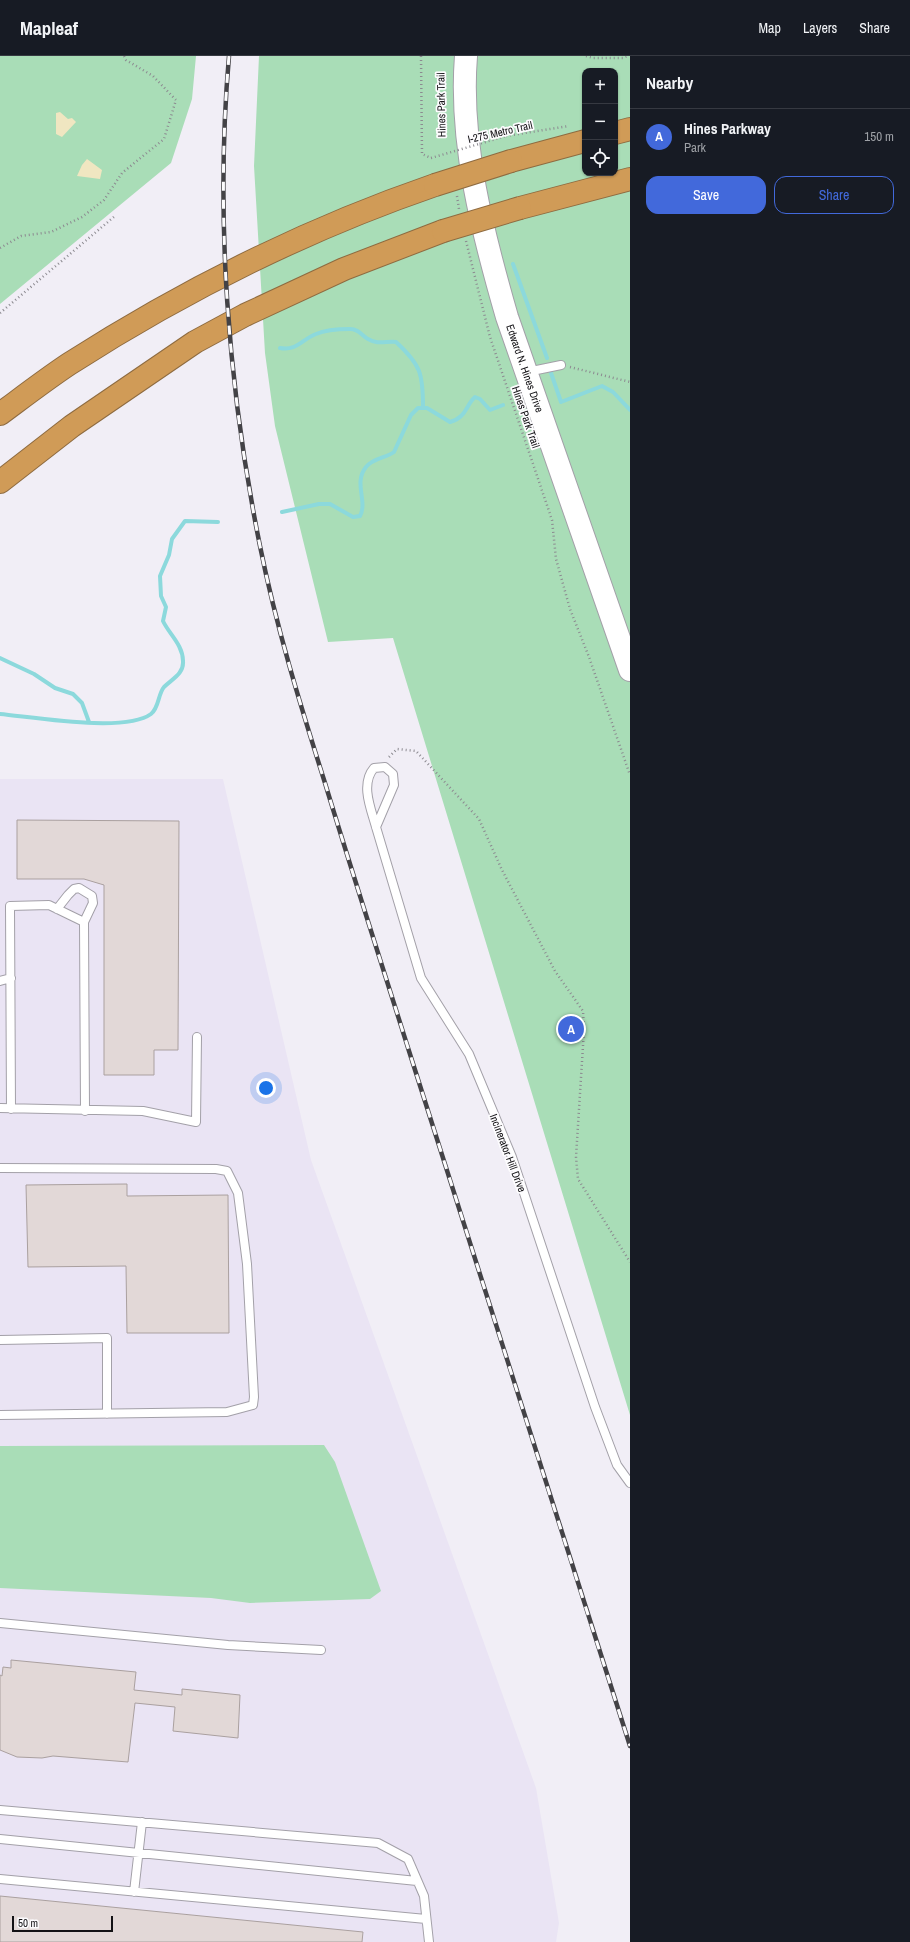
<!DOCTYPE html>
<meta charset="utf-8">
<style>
:root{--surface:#171b24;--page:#242831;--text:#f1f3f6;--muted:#9ea1a6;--line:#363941;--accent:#4269db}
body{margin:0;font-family:"Archivo Narrow",sans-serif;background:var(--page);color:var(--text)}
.controls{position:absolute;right:12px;top:12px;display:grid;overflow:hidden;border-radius:8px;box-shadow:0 1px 3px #0004}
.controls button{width:36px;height:36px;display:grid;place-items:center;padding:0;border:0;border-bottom:1px solid var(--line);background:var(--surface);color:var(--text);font:20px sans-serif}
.scale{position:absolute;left:12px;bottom:10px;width:101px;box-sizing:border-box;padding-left:4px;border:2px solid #131215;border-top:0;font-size:11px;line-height:14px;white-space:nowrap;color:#131215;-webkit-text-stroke:3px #fdfcfe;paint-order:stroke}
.you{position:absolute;left:266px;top:1032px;width:14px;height:14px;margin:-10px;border:3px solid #fff;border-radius:50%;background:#1a73e8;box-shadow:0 0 0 6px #1a73e833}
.badge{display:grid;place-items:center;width:26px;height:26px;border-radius:50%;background:var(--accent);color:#fff;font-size:13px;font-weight:700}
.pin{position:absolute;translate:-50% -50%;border:2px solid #fff;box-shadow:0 1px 4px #0006}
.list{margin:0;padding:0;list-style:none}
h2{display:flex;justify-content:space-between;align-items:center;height:52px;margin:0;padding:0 16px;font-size:17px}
h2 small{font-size:13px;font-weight:400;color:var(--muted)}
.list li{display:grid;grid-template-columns:26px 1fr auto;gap:12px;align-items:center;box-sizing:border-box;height:56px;padding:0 16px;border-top:1px solid var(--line)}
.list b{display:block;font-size:15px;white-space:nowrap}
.list p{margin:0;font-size:13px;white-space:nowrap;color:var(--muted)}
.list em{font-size:13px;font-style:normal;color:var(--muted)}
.actions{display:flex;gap:8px;padding:12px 16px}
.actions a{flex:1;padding:9px 0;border:1px solid var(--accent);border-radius:12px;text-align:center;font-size:14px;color:var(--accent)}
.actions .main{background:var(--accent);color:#fff}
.icon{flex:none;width:22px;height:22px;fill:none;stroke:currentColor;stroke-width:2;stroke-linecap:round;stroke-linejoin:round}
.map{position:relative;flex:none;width:630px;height:1886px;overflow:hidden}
header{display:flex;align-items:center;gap:24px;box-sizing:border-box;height:56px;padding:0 20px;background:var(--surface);border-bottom:1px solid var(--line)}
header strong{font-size:19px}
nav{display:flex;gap:22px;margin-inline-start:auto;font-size:14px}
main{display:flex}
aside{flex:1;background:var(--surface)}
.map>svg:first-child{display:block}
.built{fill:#eae4f4}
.green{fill:#a9ddb7;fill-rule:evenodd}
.sand{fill:#f0e6c1}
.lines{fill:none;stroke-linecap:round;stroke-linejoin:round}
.stream{stroke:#8cd9dc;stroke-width:4}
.building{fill:#e2d8d7;stroke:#aaa09f}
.lane-casing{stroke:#a3a0a8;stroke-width:10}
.secondary-casing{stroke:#a3a0a8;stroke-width:24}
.highway-casing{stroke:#8e6b40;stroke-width:24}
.path{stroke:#8c8a90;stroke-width:2.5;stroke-dasharray:1 3;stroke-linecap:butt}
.lane{stroke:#fff;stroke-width:8}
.secondary{stroke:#fff;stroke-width:22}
.highway{stroke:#d09b57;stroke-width:22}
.rail-casing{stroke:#434246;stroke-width:4.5}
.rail{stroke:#fdfcfe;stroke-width:3;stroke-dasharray:9;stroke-linecap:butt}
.highway-bridge-casing{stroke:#8e6b40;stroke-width:24;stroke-linecap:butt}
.path-bridge{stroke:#8c8a90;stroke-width:2.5;stroke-dasharray:1 3;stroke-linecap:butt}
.highway-bridge{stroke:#d09b57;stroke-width:22}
.labels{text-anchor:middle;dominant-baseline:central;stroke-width:3.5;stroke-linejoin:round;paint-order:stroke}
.street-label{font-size:11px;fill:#131215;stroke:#fdfcfe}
</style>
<header>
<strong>Mapleaf</strong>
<nav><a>Map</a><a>Layers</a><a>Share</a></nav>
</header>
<main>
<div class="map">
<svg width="630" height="1886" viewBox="0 0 630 1886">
<rect width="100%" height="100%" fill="#f1eef6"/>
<path class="built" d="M0 723H223L311 1104 536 1732 559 1867 556 1886H0Z"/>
<path class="green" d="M0 0H196L192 43 171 107 0 248Z
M259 0H630V1359L393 582 328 586 275 370 265 297 254 110ZM585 15H615V117H585Z
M324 1389 335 1406 381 1535 370 1543 250 1547 211 1542 0 1532V1390Z"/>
<path class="sand" d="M60 56 68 63 72 62 76 66 62 81 56 78V57Z
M87 103 102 114 100 123 77 120 82 109Z"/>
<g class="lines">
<path class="stream" d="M513 208 547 302
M280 292C297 295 301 284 316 278 325 274 340 273 350 273 359 273 361 279 368 283 378 289 386 285 396 286 421 309 423 318 423 351
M551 317 561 346 602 330 613 336 630 354
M282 456 319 448H330L353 461 360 460C368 445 353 427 366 411 373 402 386 402 394 396L411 359 418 352H427L450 366C467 361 465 350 475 341L480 343 490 354 503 349
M0 602 34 618 55 632 73 638 82 647 89 666
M0 658C33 661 125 677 151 658 159 652 158 638 164 631 172 623 184 618 183 605 183 589 169 578 163 565L166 551 161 540 160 520 169 499 172 483 185 465 218 466"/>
</g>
<path class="building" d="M17 764 179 765 178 994H154V1019H104V829L84 823H17Z
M127 1128V1140L228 1139 229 1277H127L126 1210 28 1211 26 1129Z
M11 1604 136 1616 134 1634 182 1639V1633L240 1639 238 1682 173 1675 175 1651 135 1647 128 1706 53 1700 42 1702 17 1701 0 1694V1619L2 1620 3 1611 11 1612Z
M0 1840 363 1876 362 1886H0Z"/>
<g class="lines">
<defs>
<path id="lane" d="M527 316 561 309
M376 771 394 729 393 718 385 711 374 712C360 728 371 753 376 771L421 922 469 998 512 1101 595 1351 617 1409 630 1427
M57 853 68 839 74 833 79 832 92 840 93 847 84 866 85 1055
M0 925 11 922
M0 1052 143 1055 196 1066 197 981
M11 1053 10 850 49 849 84 866
M0 1112 216 1113 227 1115 238 1137 247 1208 254 1341 253 1349 227 1356 0 1359
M0 1284 107 1282V1358
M0 1567 228 1589 321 1594
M0 1754 378 1787 408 1803 424 1840 429 1886
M0 1783 417 1825
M0 1823 426 1863
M134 1836 142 1766"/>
<g id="secondary">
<path id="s1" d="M466 0C459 87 483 178 507 261L630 614"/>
</g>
<path id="highway" d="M615 77 630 73
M511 105 585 85
M520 152 630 123
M0 358C23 341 45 324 69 308 183 235 307 173 435 129
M0 426 72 370 195 286 245 259 344 213 443 175"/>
</defs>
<use href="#lane" class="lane-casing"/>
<use href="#secondary" class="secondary-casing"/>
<use href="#highway" class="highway-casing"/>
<path class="path" d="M421 0 422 98 431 102
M586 0 593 2H623L627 0
M506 80 569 70
M457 140 459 153
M466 185 490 281 552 464 556 503 570 553 589 601 630 719
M0 192 21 180 51 176 82 161 104 144 122 117 164 83 176 44 153 20 126 4 124 0
M0 257 115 160
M570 311 630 326
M389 701 397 693 416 695 479 763 502 814 555 915 583 955 584 974 576 1101 578 1123 630 1206"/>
<use href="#lane" class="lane"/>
<use href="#secondary" class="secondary"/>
<use href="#highway" class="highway"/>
<defs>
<path id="rail" d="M229 0C215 160 228 332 260 490 276 570 300 648 325 727 352 816 381 906 409 995 483 1227 556 1459 630 1690"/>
</defs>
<use href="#rail" class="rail-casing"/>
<use href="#rail" class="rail"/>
<defs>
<path id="highway-bridge" d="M435 129 511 105
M443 175 520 152"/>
</defs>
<use href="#highway-bridge" class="highway-bridge-casing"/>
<path class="path-bridge" d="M431 102 506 80"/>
<use href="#highway-bridge" class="highway-bridge"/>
</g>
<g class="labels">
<g class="street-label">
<text transform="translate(441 49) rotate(-91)">Hines Park Trail</text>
<text transform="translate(500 76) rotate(-13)">I-275 Metro Trail</text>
<text stroke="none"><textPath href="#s1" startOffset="320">Edward N. Hines Drive</textPath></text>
<text transform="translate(526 361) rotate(71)">Hines Park Trail</text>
<text transform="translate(508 1097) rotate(69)">Incinerator Hill Drive</text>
</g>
</g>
</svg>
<div class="controls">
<button>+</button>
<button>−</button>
<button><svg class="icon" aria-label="locate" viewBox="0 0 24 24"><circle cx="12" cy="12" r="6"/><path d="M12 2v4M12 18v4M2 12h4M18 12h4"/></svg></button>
</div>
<div class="scale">50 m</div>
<div class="you"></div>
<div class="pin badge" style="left:571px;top:973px">A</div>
</div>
<aside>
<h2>Nearby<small></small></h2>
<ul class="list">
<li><span class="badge">A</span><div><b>Hines Parkway</b><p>Park</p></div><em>150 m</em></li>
</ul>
<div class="actions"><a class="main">Save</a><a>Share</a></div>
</aside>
</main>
